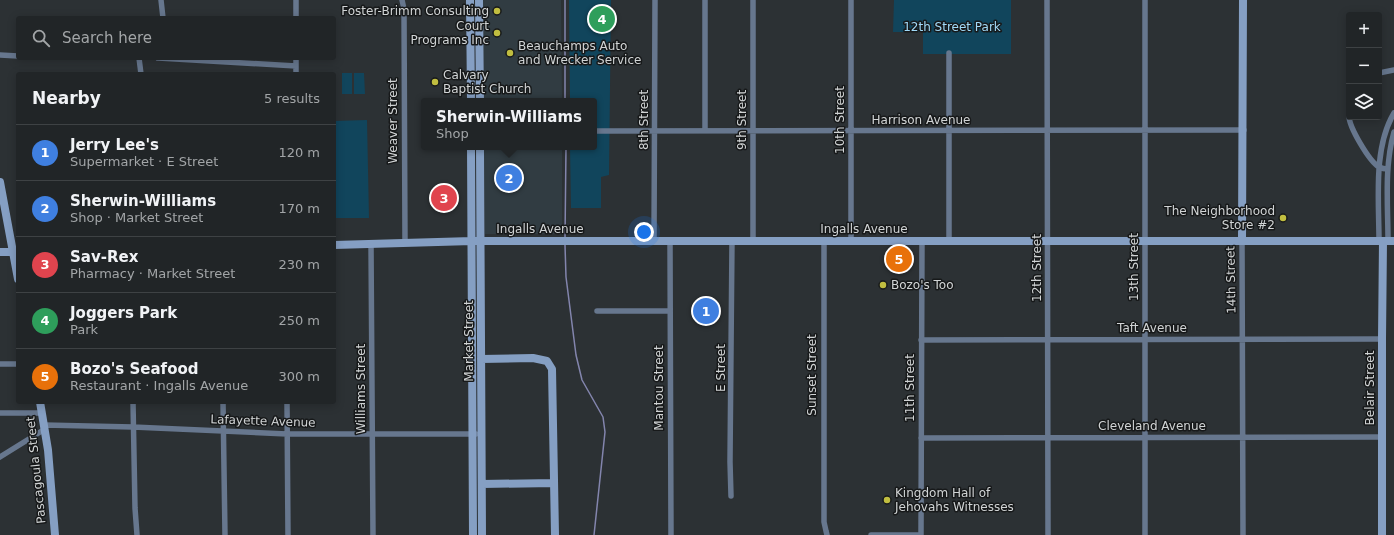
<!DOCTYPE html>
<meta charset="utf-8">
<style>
:root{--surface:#212527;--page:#292d2f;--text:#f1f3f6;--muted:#a2a5a7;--line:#3e4244;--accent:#c1be40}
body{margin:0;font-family:"DejaVu Sans",sans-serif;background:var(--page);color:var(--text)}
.controls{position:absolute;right:12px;top:12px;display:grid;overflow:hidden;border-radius:4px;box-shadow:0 2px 10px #0003}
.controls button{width:36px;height:36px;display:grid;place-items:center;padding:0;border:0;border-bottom:1px solid var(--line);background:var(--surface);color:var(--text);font:20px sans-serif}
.you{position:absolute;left:644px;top:232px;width:14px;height:14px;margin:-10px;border:3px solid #fff;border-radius:50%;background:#1a73e8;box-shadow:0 0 0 6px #1a73e833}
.badge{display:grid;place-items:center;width:26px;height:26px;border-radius:50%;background:var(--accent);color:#fff;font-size:13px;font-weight:700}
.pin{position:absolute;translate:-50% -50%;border:2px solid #fff;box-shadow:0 1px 4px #0006}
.popup{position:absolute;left:421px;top:98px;width:176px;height:52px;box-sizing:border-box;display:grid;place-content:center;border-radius:4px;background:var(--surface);filter:drop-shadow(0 1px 3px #0005);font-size:13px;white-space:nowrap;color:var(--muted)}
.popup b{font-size:15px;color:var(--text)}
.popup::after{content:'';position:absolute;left:50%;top:100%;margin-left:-8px;border:8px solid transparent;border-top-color:var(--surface)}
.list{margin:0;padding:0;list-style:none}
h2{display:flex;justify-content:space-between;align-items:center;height:52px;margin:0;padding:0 16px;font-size:17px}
h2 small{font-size:13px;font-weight:400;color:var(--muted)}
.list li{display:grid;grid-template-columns:26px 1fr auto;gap:12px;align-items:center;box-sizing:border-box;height:56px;padding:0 16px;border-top:1px solid var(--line)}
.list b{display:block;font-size:15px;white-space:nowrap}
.list p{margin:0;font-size:13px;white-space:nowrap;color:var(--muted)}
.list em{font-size:13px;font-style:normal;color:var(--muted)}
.icon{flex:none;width:22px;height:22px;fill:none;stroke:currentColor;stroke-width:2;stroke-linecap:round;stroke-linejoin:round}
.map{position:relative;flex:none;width:1394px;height:535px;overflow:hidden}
.search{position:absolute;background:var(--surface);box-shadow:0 2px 10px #0003;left:16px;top:16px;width:320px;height:44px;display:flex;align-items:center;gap:10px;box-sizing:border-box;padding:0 14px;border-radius:4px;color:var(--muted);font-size:15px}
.panel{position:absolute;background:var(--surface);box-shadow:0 2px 10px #0003;left:16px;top:72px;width:320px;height:332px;border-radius:4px}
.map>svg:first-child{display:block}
.built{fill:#313c42}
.green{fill:#11455c}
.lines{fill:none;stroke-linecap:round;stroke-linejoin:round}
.stream{stroke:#8385ad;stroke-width:1.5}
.street{stroke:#67778e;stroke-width:5.5}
.secondary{stroke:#859fc3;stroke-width:8}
.poi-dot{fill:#c1be40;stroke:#17191a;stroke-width:1.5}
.labels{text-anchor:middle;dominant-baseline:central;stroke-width:3;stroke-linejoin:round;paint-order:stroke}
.poi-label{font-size:12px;fill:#d1d4d5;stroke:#17191a;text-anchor:start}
.park-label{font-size:12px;fill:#a1daf8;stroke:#17191a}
.street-label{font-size:12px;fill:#d1d4d5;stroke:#17191a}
</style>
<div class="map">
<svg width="1394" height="535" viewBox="0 0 1394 535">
<rect width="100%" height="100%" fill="#2c3134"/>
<path class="built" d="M483 0H561L562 101H484Z
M484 147H562V234H485Z"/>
<path class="green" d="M569 0H611L609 175 601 177V208H571L570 147H594V101H570Z
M894 0H1011V54H923V32H893Z
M342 73H352V94H342Z
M354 73H364L365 94H354Z
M367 120 369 218H334V121Z"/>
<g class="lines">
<path class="stream" d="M565 0V101
M565 239 566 147
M565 245 566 277 576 355 582 380 603 417 605 432 594 535"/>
<path class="street" d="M161 0 163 18
M296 0V18
M402 0 404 9 405 243
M705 0V131
M1047 0 1048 535
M1145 0V535
M0 55 18 56
M139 58 141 74
M158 58 296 66
M296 58V74
M1379 73 1394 70
M1349 116C1349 127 1369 161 1379 167 1381 168 1385 169 1388 169
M597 131 1244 130
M1242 240 1243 535
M654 241 655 0
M670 241 671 535
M753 241V0
M824 241V522L826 531 827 535
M851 241V0
M949 241V53
M1379 241C1379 200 1373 148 1394 113
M1388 241C1388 205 1384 167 1394 132
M371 244 373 535
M597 311H670
M921 340 1382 339
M0 364H18
M133 402 135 508 137 535
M223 402 225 535
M287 402 288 535
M0 413H42
M44 425 133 427 287 434H476
M921 438 1382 437
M0 457 45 429
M731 496 730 462 732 241
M871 535H920
M921 535 922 240"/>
<path class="secondary" d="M470 0 471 101
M479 0 480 101
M471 147 473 535
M480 147 482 535
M0 182 18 279
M1242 240 1243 0
M334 245 472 241H1394
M0 252H17
M481 359 533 358 547 361 552 369 555 535
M40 402 48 450 55 535
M482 484 554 483
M1382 535V339L1383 241"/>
</g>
<g class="poi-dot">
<circle cx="497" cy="11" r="4"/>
<circle cx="497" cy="33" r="4"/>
<circle cx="510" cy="53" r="4"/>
<circle cx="435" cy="82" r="4"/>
<circle cx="1283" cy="218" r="4"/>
<circle cx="883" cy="285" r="4"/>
<circle cx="887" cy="500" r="4"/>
</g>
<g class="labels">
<g class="poi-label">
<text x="489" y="11" text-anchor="end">Foster-Brimm Consulting</text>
<text x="489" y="26" text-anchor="end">Court<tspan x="489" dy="14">Programs Inc</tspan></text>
<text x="518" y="46">Beauchamps Auto<tspan x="518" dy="14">and Wrecker Service</tspan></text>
<text x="443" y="75">Calvary<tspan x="443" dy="14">Baptist Church</tspan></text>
<text x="1275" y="211" text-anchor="end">The Neighborhood<tspan x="1275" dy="14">Store #2</tspan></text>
<text x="891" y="285">Bozo's Too</text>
<text x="895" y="493">Kingdom Hall of<tspan x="895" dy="14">Jehovahs Witnesses</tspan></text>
</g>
<g class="park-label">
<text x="952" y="27">12th Street Park</text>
</g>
<g class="street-label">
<text transform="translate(644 120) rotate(-90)">8th Street</text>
<text transform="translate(742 120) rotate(-90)">9th Street</text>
<text transform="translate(840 120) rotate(-90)">10th Street</text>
<text x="921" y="120">Harrison Avenue</text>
<text transform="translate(393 121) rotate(-90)">Weaver Street</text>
<text x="540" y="229">Ingalls Avenue</text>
<text x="864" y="229">Ingalls Avenue</text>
<text transform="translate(1134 267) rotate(-90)">13th Street</text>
<text transform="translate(1037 268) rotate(-90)">12th Street</text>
<text transform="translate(1231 280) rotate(-91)">14th Street</text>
<text x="1152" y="328">Taft Avenue</text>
<text transform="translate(469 341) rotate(-90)">Market Street</text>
<text transform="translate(721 368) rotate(-90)">E Street</text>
<text transform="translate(812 375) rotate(-90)">Sunset Street</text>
<text transform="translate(659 388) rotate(-90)">Mantou Street</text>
<text transform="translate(910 388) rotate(-90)">11th Street</text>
<text transform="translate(1370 388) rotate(-90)">Belair Street</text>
<text transform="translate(361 389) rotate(-90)">Williams Street</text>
<text transform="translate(263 421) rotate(2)">Lafayette Avenue</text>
<text x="1152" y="426">Cleveland Avenue</text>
<text transform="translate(36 470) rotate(-96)">Pascagoula Street</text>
</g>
</g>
</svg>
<div class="controls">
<button>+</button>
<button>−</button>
<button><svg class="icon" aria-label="layers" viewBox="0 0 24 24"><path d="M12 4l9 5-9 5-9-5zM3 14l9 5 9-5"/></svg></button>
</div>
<div class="you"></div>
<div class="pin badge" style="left:706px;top:311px;background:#3f7fe0">1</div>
<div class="pin badge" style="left:509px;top:178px;background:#3f7fe0">2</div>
<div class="popup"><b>Sherwin-Williams</b>Shop</div>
<div class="pin badge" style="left:444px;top:198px;background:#e0444e">3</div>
<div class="pin badge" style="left:602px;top:19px;background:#2e9e5b">4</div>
<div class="pin badge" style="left:899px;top:259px;background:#e8710a">5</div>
<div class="search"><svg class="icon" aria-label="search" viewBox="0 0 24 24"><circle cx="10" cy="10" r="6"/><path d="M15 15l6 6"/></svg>Search here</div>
<section class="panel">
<h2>Nearby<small>5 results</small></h2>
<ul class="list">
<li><span class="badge" style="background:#3f7fe0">1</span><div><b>Jerry Lee's</b><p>Supermarket · E Street</p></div><em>120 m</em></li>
<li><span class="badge" style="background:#3f7fe0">2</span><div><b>Sherwin-Williams</b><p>Shop · Market Street</p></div><em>170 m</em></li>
<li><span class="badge" style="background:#e0444e">3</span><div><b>Sav-Rex</b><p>Pharmacy · Market Street</p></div><em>230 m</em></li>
<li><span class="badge" style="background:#2e9e5b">4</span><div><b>Joggers Park</b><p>Park</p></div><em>250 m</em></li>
<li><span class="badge" style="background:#e8710a">5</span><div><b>Bozo's Seafood</b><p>Restaurant · Ingalls Avenue</p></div><em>300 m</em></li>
</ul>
</section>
</div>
